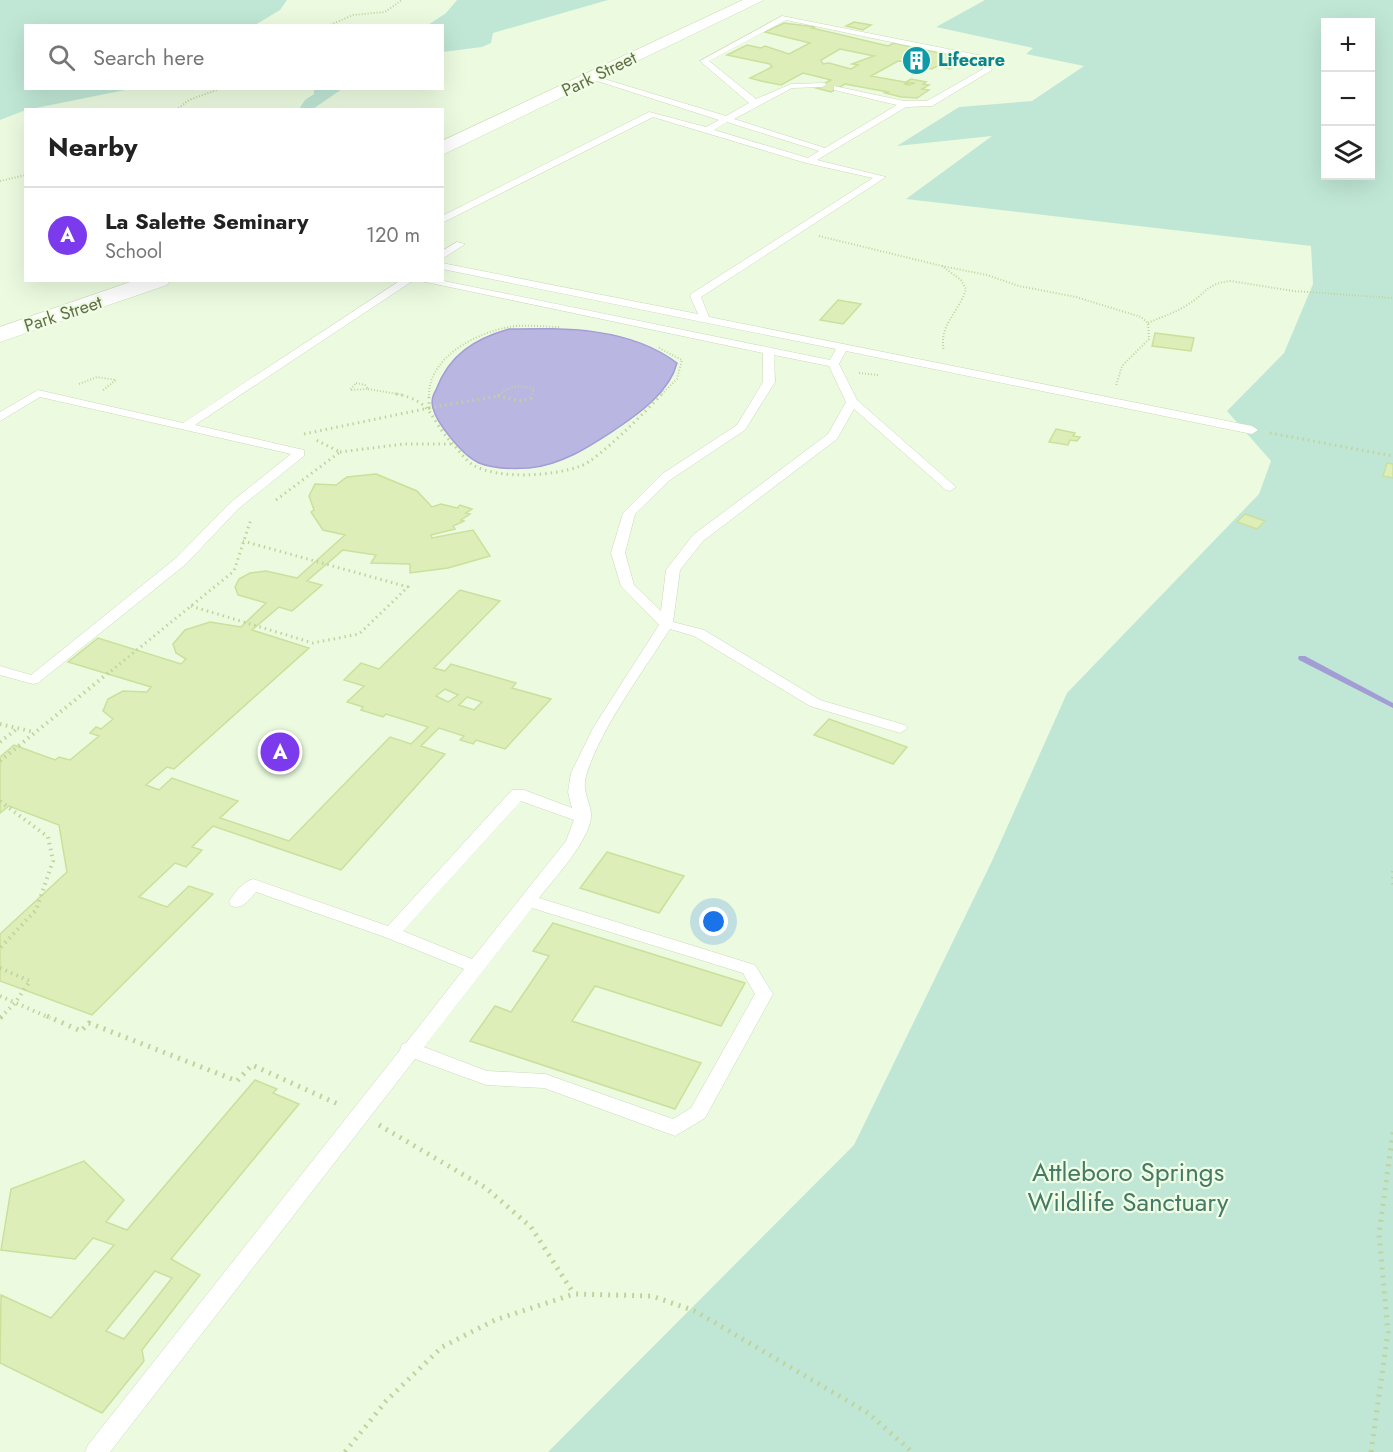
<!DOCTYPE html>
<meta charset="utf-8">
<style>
:root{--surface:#fff;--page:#f6f6f6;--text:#222;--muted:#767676;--line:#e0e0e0;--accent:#7c3aed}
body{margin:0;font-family:Jost,sans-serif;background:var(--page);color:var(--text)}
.controls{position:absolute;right:18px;top:18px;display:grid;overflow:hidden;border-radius:0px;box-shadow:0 6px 24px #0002}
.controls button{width:54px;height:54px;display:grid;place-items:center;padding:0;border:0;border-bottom:2px solid var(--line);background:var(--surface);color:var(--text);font:30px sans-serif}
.you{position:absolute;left:714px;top:922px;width:21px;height:21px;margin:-15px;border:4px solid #fff;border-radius:50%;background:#1a73e8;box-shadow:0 0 0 9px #1a73e833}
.badge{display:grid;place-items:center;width:39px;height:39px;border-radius:50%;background:var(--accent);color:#fff;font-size:20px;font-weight:700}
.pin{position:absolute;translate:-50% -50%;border:3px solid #fff;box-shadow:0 2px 6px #0006}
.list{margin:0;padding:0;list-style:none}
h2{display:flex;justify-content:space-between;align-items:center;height:78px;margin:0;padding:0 24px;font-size:26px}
h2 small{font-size:20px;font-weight:400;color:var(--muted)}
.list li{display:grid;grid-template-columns:39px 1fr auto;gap:18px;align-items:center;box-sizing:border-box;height:96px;padding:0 24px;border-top:2px solid var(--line)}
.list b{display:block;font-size:22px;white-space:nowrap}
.list p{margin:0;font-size:20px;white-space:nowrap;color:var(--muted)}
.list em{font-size:20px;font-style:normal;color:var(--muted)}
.icon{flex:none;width:33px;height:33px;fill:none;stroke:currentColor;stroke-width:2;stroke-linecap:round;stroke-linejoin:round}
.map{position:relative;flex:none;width:1393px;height:1452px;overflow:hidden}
.search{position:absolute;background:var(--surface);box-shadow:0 6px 24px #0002;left:24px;top:24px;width:420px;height:66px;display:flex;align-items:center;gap:15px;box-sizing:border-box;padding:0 21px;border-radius:0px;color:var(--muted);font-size:22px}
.panel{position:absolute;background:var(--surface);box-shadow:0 6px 24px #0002;left:24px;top:108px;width:420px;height:174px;border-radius:0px}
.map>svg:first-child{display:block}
.green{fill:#c0e7d5;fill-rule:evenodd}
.water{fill:#bab6e2;stroke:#a29dd4;stroke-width:1.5}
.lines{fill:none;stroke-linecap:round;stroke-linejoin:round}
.stream{fill:#a29dd4;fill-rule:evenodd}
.building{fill:#ddeeb9;stroke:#cae09b;stroke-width:1.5;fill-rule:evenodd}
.service-casing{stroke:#cbd9b8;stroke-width:1}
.secondary-casing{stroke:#d0dfb8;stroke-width:1}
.path-far3{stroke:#c1d39d;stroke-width:2;stroke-dasharray:1 2;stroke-linecap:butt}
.path-far2{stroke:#c1d39d;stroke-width:3;stroke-dasharray:1.5 4;stroke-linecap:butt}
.path-far1{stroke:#c1d39d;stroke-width:4;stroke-dasharray:1.5 4.5;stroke-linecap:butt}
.path{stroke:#c1d39d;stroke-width:5;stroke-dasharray:2 6;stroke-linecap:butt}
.service{fill:#fff;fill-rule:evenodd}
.secondary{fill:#fff;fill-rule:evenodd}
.labels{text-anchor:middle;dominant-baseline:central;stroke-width:4.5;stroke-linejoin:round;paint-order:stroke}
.far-culture-label{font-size:18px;font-weight:bold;fill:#0d838f;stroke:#f1fee6;text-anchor:start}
.far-street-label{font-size:18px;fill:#647049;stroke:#f1fee6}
.near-park-label{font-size:26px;fill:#447a67;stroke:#f1fee6}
</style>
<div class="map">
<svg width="1393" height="1452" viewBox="0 0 1393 1452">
<rect width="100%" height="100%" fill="#ecfbe0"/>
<path class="green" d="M0 0H287L280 10 255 25 26 26V88L130 89 26 110 0 120Z
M457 0H608L493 33 491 43 482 47 443 52 442 26 428 25 446 13Z
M985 0H1393V1452H548L854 1145 992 861 1067 693 1259 494 1271 461 1227 411 1284 353 1313 284 1311 246 906 199 992 136 897 146 959 107 1032 101 1084 66 1026 54 1033 48 936 27ZM1326 22H1370V176H1326Z
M314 89V88L342 89 313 109H299L305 100 314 94Z"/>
<path class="water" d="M509 329C566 328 629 327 677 363 670 391 640 413 616 429 590 446 562 465 529 468 514 469 494 469 479 463 463 456 437 424 433 408 431 402 433 395 436 390 449 355 474 339 509 329Z"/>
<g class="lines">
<path class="stream" d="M1299 656H1305L1393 703V708L1299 660 1298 658Z"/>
</g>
<path class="building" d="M854 22 871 25 863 30 846 26Z
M784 23 815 27 812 28 888 46 894 43 968 59 950 69 937 66 932 69 917 66 921 63 898 61 871 76 910 83 904 84 909 85 915 83 906 82 911 79 926 82 923 84 929 85 922 89 929 90 917 98 901 97 885 93 888 92 845 84 831 92 816 88 831 80 803 73 781 85 761 81 750 78 772 67 770 64 727 55 747 45 761 48 765 46 789 54 810 43 765 32ZM840 49 874 56 852 64 858 65 851 69 829 63 823 64 821 60Z
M838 300 861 304 843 324 820 320Z
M1155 333 1194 338 1191 351 1152 346Z
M1056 429 1075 433 1073 436 1080 437 1077 441 1070 440 1068 445 1049 442Z
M1387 463 1393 464V478L1383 476Z
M376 474 417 491 432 507 441 504 457 508 460 505 472 509 466 513 470 514 461 520 464 521 453 526 455 529 431 535 432 538 473 530 490 556 448 568 410 573V564L371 563 376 555 343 550 307 581 322 585 292 611 279 607 252 630 309 648 174 769 167 767 146 785 159 790 172 778 238 801 220 818 289 841 390 737 411 744 428 727 386 714 383 717 361 710 363 707 347 702 364 686 344 680 361 663 379 669 460 590 500 601 434 668 445 671 451 664 516 683 512 688 551 699 505 749 476 740 473 744 460 740 464 736 439 728 421 746 445 754 341 870 213 826 192 847 202 850 186 867 175 863 139 897 167 907 189 886 213 894 92 1015 0 981V934L67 872 59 825 9 806 0 813V757L14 745 55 760 59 757 70 760 99 736 90 733 96 727 101 729 113 719 103 711 108 699 123 691 147 692 151 687 68 662 98 638 181 664 186 659 176 653 173 644 185 630 210 622 241 627 266 603 238 595 235 587 239 579 250 573 266 571 297 578 345 535 323 530 311 512 314 510 309 496 315 484 336 485 347 477ZM445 689 458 695 448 702 436 696ZM467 697 482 702 474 710 459 705Z
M1245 514 1265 521 1257 529 1237 522Z
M829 719 907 747 893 764 814 735Z
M607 852 684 876 659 913 580 888Z
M553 923 745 983 721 1026 595 986 572 1021 701 1063 675 1109 470 1041 495 1006 511 1012 549 956 533 951Z
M255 1080 277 1089 273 1093 299 1104 171 1259 200 1275 142 1350 144 1361 102 1413 0 1363 1 1295 51 1318 114 1245 93 1238 75 1259 1 1250 11 1189 84 1161 124 1200 106 1222 127 1230ZM155 1271 172 1278 124 1339 106 1331Z"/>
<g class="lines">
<defs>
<path id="service" d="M782 16 983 56 992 70 932 106 906 107 817 160 886 177 701 297 709 317 1252 426 1258 430 1252 434 846 351 839 364 857 400 956 487 950 491 946 490 854 409 837 439 703 541 680 570 673 622 704 630 820 700 905 725 908 728 900 733 810 706 694 636 670 629C644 670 601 728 587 773 580 793 592 802 591 817 589 841 554 879 539 898L755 965 773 994 705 1118 675 1136 544 1088 486 1085 415 1059 110 1452H85L88 1445 400 1050 402 1044 406 1043 464 969 385 937 256 892C248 900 243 910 231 906L229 902C234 893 243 882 253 879L388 926 512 790H524L572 808 568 792 571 773 593 728 659 625 621 586 611 553 623 513 662 474 737 425 763 382V353L416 280H439L830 360 836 349 442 269V263L698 314 690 296 691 294 873 178 806 163 653 117 442 223V216L649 112 706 127 719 120 591 79V75L726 116 749 103 700 61ZM786 20 977 60 983 69 927 101H904L834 86V90L897 105 825 148 734 119 792 88 822 87 826 85 825 83 791 84 756 99 709 61ZM727 122 819 151 808 158 714 130ZM774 355 829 366 846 402 828 434 693 535 666 570 661 611 634 585 625 553 635 514 670 480 745 430 775 382ZM521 801 574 820 566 841 472 959 403 931ZM532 908 743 973 755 994 691 1108 673 1119 545 1074 487 1071 424 1047Z
M457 242 465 244 442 259V251Z
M401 280H414L195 425 304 450V456L238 509 186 564 38 683 33 684 0 675V666L31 675 176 558 230 503 291 454 40 397 0 421V412L38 390 183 423Z"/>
<path id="secondary" d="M743 0H764L442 155V141Z
M136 280H170L167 285 0 342V327Z"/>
</defs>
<use href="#service" class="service-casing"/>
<use href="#secondary" class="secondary-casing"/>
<path class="path-far3" d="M328 26 353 15 385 12 402 0
M176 110 189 100 222 88
M0 181 26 175
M819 236 942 266 961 280 966 289C959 313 938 325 944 351
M942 266 987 275 1019 286 1076 297 1141 317 1148 323 1149 339 1122 366 1116 386
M1148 323C1161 317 1175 313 1187 305 1206 294 1206 283 1231 281L1293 291 1393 298
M659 348 682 360 677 379 661 395
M859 373 878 375
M356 383 365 385 368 389 350 390Z
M79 384 97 377 116 380 102 391
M368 389 404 395
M429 395C429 357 476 333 509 327 525 324 544 327 561 327
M499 395C509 385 521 385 534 389L532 395"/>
<path class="path-far2" d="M396 394C434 401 429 419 451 442 458 449 465 460 473 465 499 480 553 476 581 466 599 459 647 410 662 394
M498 396 521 401 531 398 532 394
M498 396 500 394
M429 408 498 396
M1270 433 1393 456
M304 434 429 408V394
M340 452 404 444H453
M276 500 340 452 314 439
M191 606 313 643 359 634 408 587 243 541
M111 671 234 571 251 519"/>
<path class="path-far1" d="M0 724 34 732
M0 742 18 728
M0 761 112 670
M0 801 48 837 53 861 36 910 0 948
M1393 871V885
M0 968 30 981 15 1003 0 1018
M0 996 50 1018"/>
<path class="path" d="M47 1016 81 1031 89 1023 237 1081 252 1065 340 1105
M0 1018 2 1016
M379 1125 486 1188 531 1227 574 1294
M345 1452 386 1401 442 1347 495 1320 574 1294 652 1296 695 1311 868 1413 912 1452
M1371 1452 1388 1332 1379 1234 1393 1132"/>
<use href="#service" class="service"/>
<use href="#secondary" class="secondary"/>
</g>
<defs>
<symbol id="building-disc" viewBox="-11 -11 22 22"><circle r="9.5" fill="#0f9aa8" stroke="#f1fee6"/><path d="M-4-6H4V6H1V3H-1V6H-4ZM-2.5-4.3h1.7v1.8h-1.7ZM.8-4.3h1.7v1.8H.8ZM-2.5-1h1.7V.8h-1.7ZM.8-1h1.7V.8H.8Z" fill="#fff"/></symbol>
</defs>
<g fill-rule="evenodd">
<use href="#building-disc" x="900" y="44" width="33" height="33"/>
</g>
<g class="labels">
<g class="far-culture-label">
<text x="938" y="60">Lifecare</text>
</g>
<g class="far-street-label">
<text transform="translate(599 74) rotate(-26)">Park Street</text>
<text transform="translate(63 314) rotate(-18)">Park Street</text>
</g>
<g class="near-park-label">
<text x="1128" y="1172">Attleboro Springs<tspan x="1128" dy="30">Wildlife Sanctuary</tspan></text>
</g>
</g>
</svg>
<div class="controls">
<button>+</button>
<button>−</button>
<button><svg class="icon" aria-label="layers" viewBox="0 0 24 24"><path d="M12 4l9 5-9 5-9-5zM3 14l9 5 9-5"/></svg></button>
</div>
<div class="you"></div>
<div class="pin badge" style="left:280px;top:752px">A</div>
<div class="search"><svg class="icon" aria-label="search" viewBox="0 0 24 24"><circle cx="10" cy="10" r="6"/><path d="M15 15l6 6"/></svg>Search here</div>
<section class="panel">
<h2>Nearby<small></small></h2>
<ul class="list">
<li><span class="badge">A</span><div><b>La Salette Seminary</b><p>School</p></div><em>120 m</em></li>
</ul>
</section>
</div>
